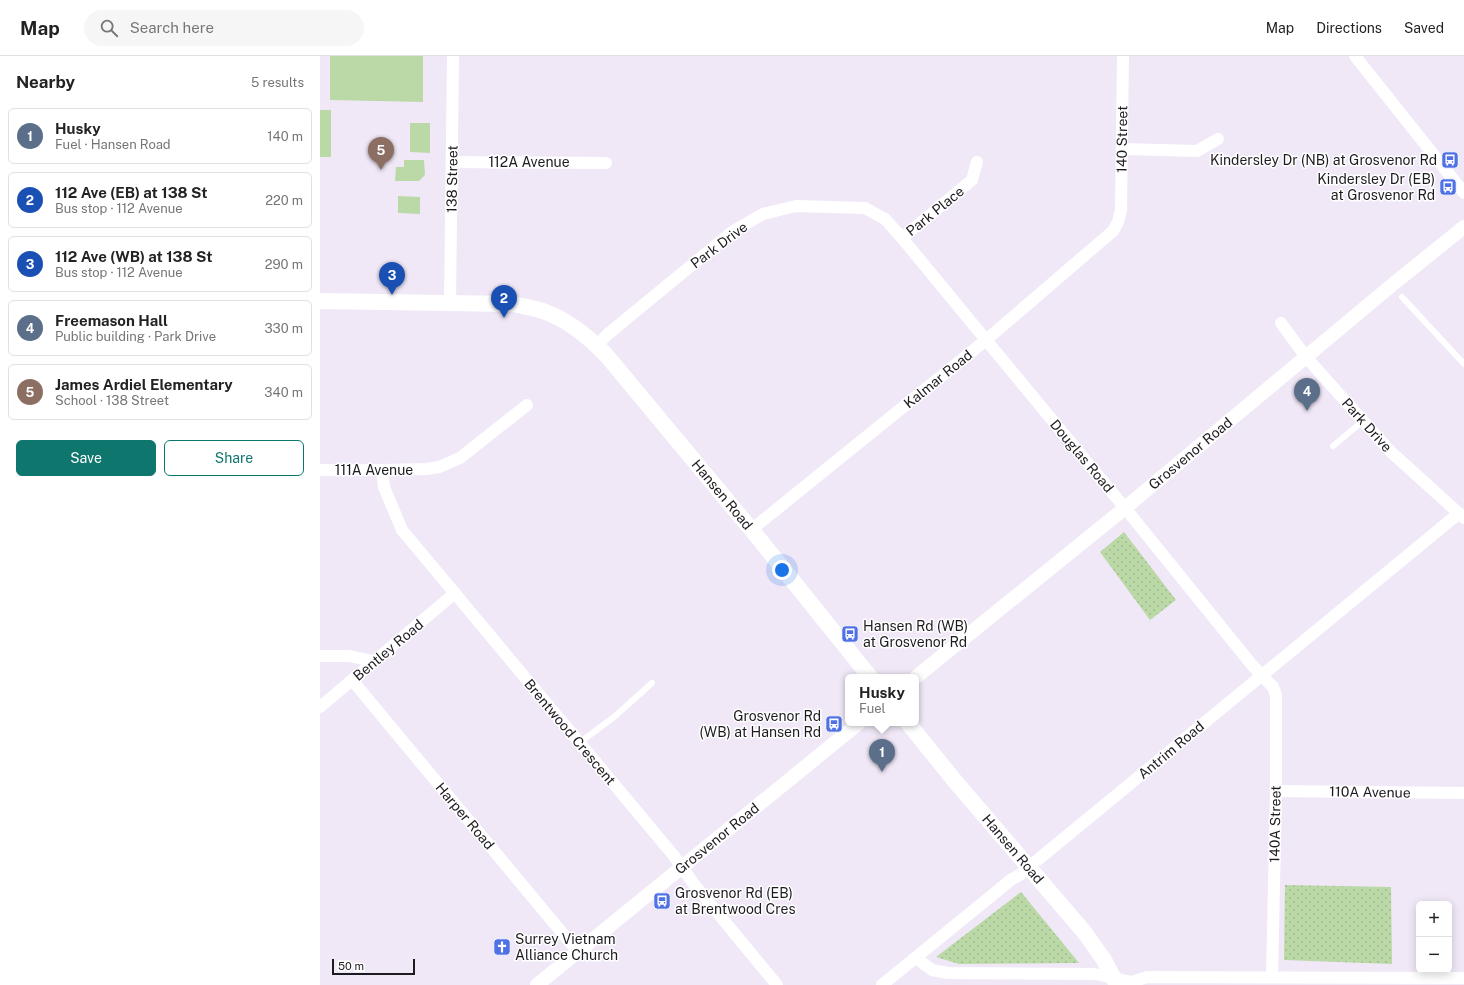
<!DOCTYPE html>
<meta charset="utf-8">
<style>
:root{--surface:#fff;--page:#f6f6f6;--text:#222;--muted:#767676;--line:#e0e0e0;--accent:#0f766e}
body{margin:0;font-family:"Public Sans",sans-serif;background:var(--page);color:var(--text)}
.controls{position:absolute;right:12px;bottom:12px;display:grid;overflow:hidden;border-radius:6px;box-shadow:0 2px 10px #0003}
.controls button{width:36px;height:36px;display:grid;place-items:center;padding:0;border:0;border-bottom:1px solid var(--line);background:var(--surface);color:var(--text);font:20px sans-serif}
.scale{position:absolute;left:12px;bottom:10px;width:83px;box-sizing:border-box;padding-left:4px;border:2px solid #1e1b20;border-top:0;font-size:11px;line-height:14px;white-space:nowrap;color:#1e1b20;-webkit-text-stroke:3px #fff;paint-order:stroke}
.you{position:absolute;left:462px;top:514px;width:14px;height:14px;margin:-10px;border:3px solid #fff;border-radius:50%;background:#1a73e8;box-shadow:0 0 0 6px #1a73e833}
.badge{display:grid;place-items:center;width:26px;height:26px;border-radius:50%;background:var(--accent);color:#fff;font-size:13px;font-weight:700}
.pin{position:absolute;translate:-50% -33px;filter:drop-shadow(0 1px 2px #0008)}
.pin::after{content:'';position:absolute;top:21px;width:14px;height:12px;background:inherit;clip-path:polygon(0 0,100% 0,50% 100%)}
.popup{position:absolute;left:525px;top:618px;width:74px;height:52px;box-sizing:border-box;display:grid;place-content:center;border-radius:6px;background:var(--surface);filter:drop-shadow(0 1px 3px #0005);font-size:13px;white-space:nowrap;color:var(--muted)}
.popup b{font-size:15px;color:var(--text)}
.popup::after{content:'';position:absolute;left:50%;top:100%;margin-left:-8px;border:8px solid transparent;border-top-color:var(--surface)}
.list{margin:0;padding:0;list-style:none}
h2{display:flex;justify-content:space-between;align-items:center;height:52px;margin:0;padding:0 16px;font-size:17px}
h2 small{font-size:13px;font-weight:400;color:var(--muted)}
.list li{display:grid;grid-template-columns:26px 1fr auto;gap:12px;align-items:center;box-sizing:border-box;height:56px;margin:0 8px 8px;padding:0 8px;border:1px solid var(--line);border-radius:6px}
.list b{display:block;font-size:15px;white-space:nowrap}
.list p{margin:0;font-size:13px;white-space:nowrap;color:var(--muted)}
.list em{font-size:13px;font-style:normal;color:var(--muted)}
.actions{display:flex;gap:8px;padding:12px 16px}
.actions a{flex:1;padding:9px 0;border:1px solid var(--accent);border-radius:6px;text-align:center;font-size:14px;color:var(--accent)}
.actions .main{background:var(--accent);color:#fff}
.icon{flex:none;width:22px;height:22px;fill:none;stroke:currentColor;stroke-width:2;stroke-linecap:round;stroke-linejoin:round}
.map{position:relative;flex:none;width:1144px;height:929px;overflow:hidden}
header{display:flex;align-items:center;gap:24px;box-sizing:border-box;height:56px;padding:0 20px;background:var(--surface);border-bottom:1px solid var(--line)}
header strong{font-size:19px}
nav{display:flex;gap:22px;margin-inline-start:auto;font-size:14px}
.search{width:280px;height:36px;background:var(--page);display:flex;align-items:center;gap:10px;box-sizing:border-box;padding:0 14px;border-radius:22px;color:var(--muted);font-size:15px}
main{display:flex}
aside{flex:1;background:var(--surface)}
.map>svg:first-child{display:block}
.grass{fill:url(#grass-dots)}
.green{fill:#bbd9a6}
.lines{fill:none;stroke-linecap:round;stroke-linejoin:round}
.service{stroke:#fff;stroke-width:6}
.minor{stroke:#fff;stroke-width:12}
.tertiary{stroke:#fff;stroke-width:14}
.secondary{stroke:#fff;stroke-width:16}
.labels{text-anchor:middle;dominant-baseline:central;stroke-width:3;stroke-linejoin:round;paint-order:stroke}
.street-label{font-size:14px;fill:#1e1b20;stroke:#fff}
.poi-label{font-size:14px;fill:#1e1b20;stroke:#fff;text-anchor:end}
</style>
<header>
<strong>Map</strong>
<div class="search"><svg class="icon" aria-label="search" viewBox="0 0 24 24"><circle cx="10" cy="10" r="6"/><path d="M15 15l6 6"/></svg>Search here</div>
<nav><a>Map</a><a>Directions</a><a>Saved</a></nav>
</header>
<main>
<aside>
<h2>Nearby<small>5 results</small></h2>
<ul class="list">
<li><span class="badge" style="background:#5c6f8a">1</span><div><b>Husky</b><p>Fuel · Hansen Road</p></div><em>140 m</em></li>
<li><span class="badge" style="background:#1a4fb4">2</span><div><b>112 Ave (EB) at 138 St</b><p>Bus stop · 112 Avenue</p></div><em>220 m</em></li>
<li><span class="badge" style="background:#1a4fb4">3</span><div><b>112 Ave (WB) at 138 St</b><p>Bus stop · 112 Avenue</p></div><em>290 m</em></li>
<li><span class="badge" style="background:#5c6f8a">4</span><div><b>Freemason Hall</b><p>Public building · Park Drive</p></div><em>330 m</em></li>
<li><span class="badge" style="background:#8d6e63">5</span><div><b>James Ardiel Elementary</b><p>School · 138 Street</p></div><em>340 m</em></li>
</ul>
<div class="actions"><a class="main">Save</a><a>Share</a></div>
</aside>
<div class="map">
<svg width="1144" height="929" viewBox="0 0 1144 929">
<defs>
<pattern id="grass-dots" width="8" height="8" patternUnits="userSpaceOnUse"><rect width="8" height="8" fill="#bbd9a6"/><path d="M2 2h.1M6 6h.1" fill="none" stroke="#a0ba8f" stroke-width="1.8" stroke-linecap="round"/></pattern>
</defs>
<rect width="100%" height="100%" fill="#f0e8f7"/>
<path class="grass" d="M804 476 856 544 830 564 780 496Z
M965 829 1071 831 1072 908 964 904Z
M701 836 759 907 639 908 616 901Z"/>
<path class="green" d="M10 0H103V46L10 44Z
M0 54H11V101H0Z
M90 67H110V97L90 96Z
M84 104H104L105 119 99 125H75L76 111H84Z
M78 140 100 141V158L78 157Z"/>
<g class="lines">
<path class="service" d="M1082 241 1144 308
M1013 390 1043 365
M259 687 294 661 332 627"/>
<g class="minor">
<path d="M1035 0 1144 137"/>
<path d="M802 93 877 95 898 83"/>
<path d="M132 106 286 107"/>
<path d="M582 182 652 124 657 106"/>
<path d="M130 246 133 0"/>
<path d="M961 267 986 301 1070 395 1144 462"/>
<path d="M277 289 288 278 412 176 443 158 476 150 545 152 565 163 582 182 666 284 805 452 932 609 953 631 956 639V735L952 921"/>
<path d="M0 414H62L107 413 119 411 140 402 207 349"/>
<path d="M62 414 64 431 82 474 354 800 373 827 457 929"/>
<path id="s1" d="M431 474 666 284 793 175 798 166 801 154 803 0"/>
<path d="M0 600H29L53 605"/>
<path d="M32 624 258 896"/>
<path d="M0 651 135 537"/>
<path d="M956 735 1144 737"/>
<path d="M596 902 612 914 628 917 775 918 812 926 827 921 1144 922"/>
<path d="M562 929 692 823 698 820 720 802 1138 458"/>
</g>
<g class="tertiary">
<path id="s2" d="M596 621 805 452 1072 229 1144 171"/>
<path id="s3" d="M217 929 539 667"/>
</g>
<g class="secondary">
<path id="s4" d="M0 245 193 248C203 250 213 252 223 255 248 264 269 281 287 300L440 484 550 621"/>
<path id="s5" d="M588 667 634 724 765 877 784 904 797 929"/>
</g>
</g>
<defs>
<symbol id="bus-square" viewBox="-11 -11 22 22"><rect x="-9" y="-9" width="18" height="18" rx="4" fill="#4f71e5" stroke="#fff"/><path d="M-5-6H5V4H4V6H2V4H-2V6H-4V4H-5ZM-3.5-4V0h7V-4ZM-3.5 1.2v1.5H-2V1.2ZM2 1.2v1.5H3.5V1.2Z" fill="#fff"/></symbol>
<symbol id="church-square" viewBox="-11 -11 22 22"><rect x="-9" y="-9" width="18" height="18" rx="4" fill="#4f71e5" stroke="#fff"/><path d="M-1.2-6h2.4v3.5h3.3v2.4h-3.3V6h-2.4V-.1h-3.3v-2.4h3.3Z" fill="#fff"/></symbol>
</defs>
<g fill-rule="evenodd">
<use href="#bus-square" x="1120" y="94" width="20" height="20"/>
<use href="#bus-square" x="1118" y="121" width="20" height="20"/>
<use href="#bus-square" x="520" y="568" width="20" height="20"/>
<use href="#bus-square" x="504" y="658" width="20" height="20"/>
<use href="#bus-square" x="332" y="835" width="20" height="20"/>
<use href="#church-square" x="172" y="881" width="20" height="20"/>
</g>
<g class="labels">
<g class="street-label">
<text stroke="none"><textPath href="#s1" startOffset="563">140 Street</textPath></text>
<text x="209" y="106">112A Avenue</text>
<text transform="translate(132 123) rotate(-89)">138 Street</text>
<text transform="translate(615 155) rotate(-39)">Park Place</text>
<text transform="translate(399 189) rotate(-37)">Park Drive</text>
<text transform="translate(618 323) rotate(-39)">Kalmar Road</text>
<text transform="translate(1047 369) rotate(48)">Park Drive</text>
<text stroke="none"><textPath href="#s2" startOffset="354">Grosvenor Road</textPath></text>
<text transform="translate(762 400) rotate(50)">Douglas Road</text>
<text x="54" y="414">111A Avenue</text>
<text stroke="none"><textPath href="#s4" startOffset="483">Hansen Road</textPath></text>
<text transform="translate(68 594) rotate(-40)">Bentley Road</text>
<text transform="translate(250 676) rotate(50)">Brentwood Crescent</text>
<text transform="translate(851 694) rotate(-40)">Antrim Road</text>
<text transform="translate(1050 736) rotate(1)">110A Avenue</text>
<text transform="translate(145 760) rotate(50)">Harper Road</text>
<text transform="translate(955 768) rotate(-89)">140A Street</text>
<text stroke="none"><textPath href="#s3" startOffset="232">Grosvenor Road</textPath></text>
<text stroke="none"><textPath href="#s5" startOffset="164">Hansen Road</textPath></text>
</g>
<g class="poi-label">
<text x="1117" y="104">Kindersley Dr (NB) at Grosvenor Rd</text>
<text x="1115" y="123">Kindersley Dr (EB)<tspan x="1115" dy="16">at Grosvenor Rd</tspan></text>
<text x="543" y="570" text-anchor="start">Hansen Rd (WB)<tspan x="543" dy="16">at Grosvenor Rd</tspan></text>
<text x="501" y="660">Grosvenor Rd<tspan x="501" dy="16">(WB) at Hansen Rd</tspan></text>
<text x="355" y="837" text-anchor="start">Grosvenor Rd (EB)<tspan x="355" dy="16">at Brentwood Cres</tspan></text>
<text x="195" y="883" text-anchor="start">Surrey Vietnam<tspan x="195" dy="16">Alliance Church</tspan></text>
</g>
</g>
</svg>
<div class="controls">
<button>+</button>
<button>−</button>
</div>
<div class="scale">50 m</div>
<div class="you"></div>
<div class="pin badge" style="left:562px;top:716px;background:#5c6f8a">1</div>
<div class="popup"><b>Husky</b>Fuel</div>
<div class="pin badge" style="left:184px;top:262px;background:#1a4fb4">2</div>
<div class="pin badge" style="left:72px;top:239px;background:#1a4fb4">3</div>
<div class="pin badge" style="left:987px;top:355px;background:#5c6f8a">4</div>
<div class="pin badge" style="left:61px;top:114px;background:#8d6e63">5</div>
</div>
</main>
